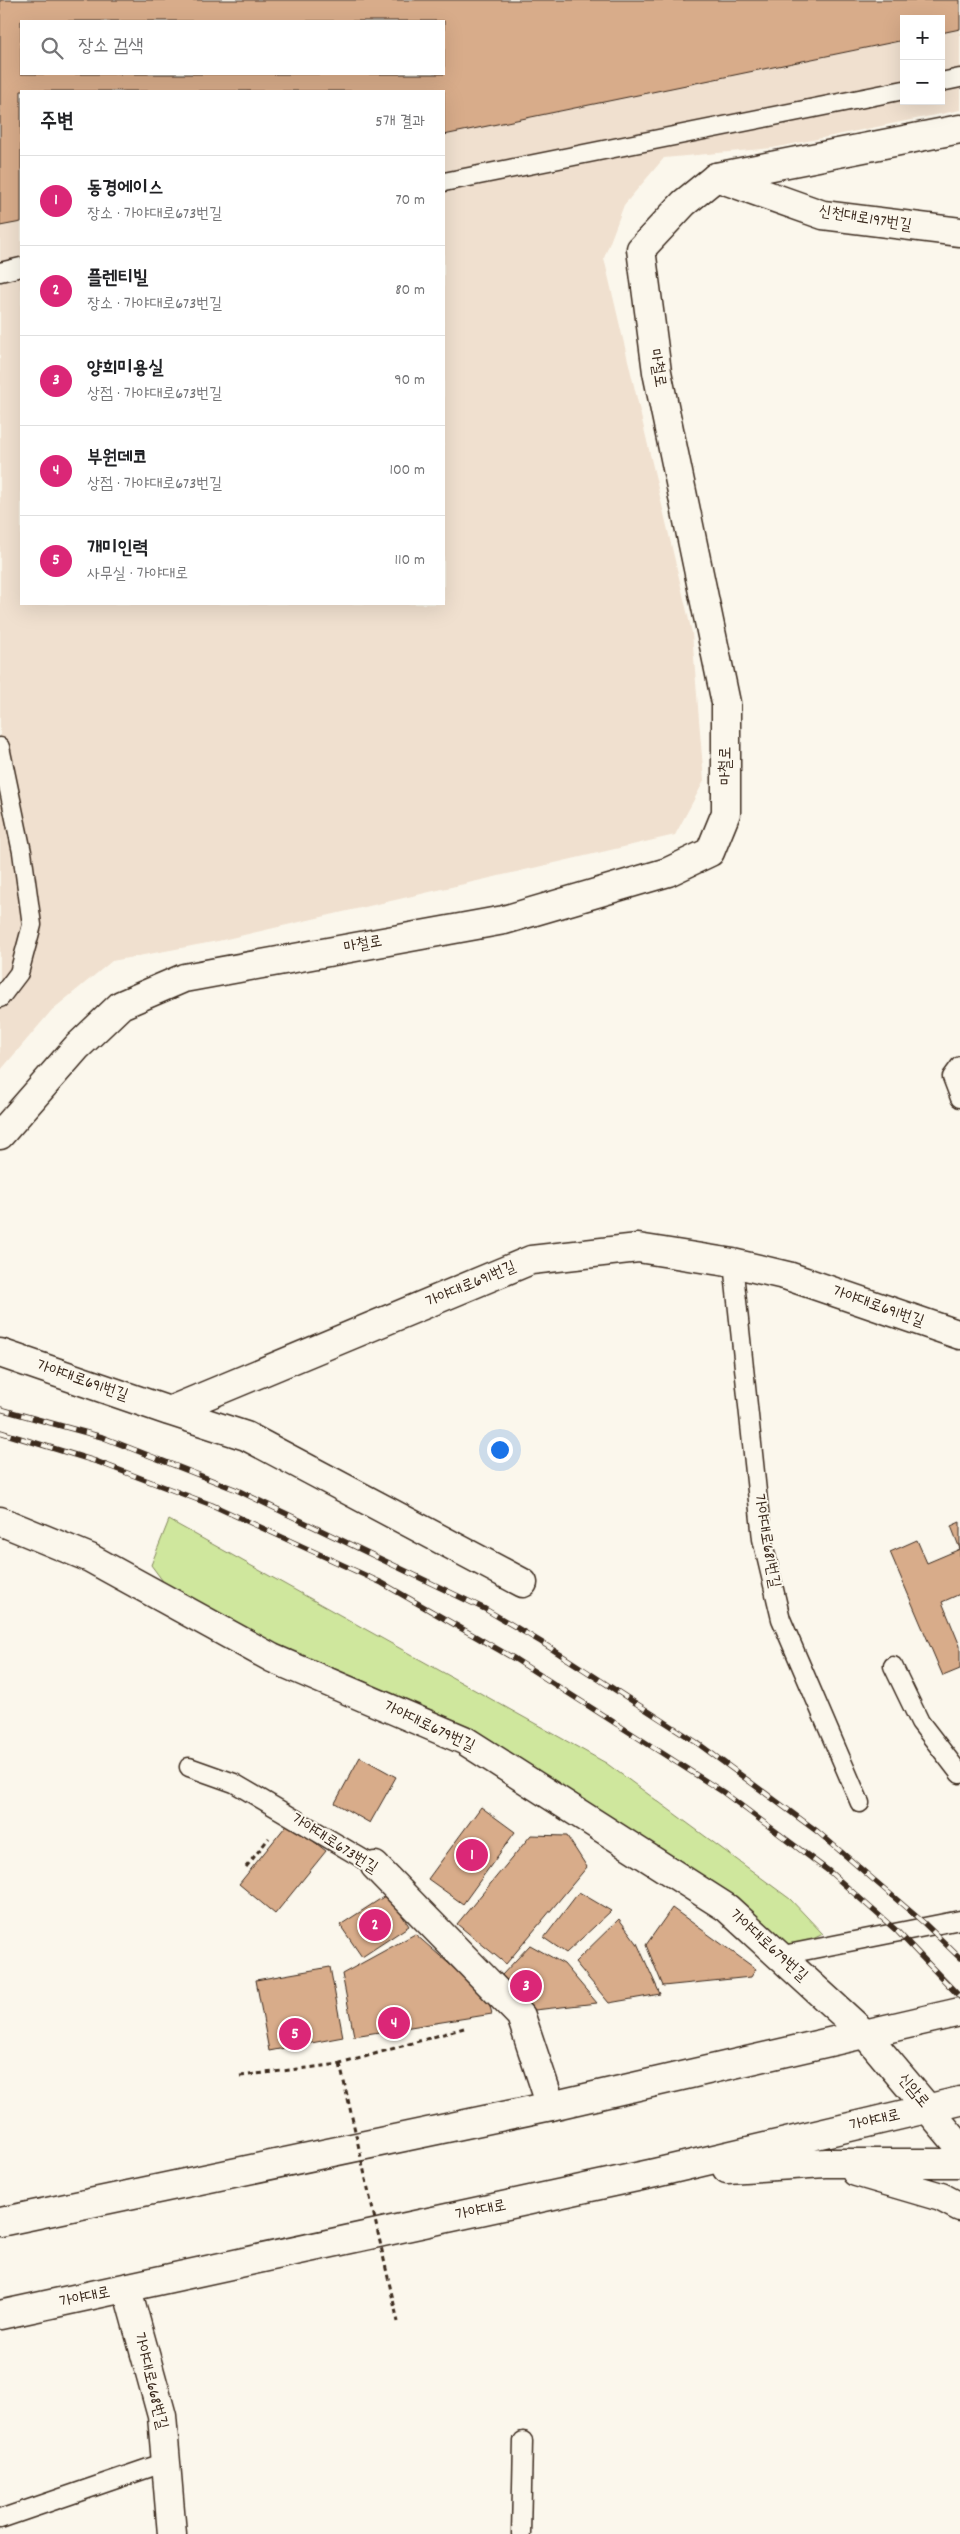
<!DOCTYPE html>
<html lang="ko">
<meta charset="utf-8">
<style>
:root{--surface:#fff;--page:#f2f2f2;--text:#202124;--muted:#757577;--line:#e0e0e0;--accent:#db2777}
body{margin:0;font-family:Dekko,"Poor Story",sans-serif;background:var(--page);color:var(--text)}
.controls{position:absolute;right:15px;top:15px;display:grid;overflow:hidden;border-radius:0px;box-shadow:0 5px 20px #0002}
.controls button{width:45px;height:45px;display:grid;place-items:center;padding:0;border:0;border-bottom:1px solid var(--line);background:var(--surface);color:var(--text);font:25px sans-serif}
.you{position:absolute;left:499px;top:1449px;width:18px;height:18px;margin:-12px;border:4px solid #fff;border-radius:50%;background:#1a73e8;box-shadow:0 0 0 8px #1a73e833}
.badge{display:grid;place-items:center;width:32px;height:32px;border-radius:50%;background:var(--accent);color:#fff;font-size:16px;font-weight:700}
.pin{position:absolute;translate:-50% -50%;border:2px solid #fff;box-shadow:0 1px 5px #0006}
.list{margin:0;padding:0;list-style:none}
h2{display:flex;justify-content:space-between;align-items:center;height:65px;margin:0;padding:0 20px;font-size:21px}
h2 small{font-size:16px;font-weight:400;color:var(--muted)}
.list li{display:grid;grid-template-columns:32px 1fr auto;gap:15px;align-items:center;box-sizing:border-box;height:90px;padding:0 20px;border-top:1px solid var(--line)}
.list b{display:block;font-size:19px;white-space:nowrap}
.list p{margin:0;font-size:16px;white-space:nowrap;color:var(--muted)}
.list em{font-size:16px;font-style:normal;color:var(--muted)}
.icon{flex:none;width:28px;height:28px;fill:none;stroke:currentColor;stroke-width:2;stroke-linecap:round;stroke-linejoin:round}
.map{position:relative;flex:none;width:960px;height:2534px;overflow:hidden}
.search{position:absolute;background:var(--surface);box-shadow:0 5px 20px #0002;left:20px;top:20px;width:425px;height:55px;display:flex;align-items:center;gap:12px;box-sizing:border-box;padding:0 18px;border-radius:0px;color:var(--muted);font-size:19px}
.panel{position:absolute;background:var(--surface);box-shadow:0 5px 20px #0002;left:20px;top:90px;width:425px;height:515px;border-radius:0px}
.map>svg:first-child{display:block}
.built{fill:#f0e0cf;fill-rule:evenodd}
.green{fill:#cfe79d;stroke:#85885e}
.building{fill:#d8ac8a;stroke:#3b2a1e;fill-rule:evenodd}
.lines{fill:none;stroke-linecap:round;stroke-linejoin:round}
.lane-casing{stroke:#3b2a1e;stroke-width:21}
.street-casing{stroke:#3b2a1e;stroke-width:31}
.secondary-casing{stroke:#3b2a1e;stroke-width:31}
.path{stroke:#3b2a1e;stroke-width:3;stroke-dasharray:5 4;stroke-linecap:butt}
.lane{stroke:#fbf7ec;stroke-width:18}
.street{stroke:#fbf7ec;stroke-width:28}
.secondary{stroke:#fbf7ec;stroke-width:28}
.rail-casing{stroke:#3b2a1e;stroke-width:5.5}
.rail{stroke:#fbf7ec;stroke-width:4;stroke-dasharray:11;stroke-linecap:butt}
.path-bridge{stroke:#3b2a1e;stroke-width:3;stroke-dasharray:5 4;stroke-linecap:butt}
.labels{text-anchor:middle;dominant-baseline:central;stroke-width:4;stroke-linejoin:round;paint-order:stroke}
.street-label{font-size:16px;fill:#3b2a1e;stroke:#fbf7ec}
</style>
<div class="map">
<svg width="960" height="2534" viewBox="0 0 960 2534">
<rect width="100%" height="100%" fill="#fbf7ec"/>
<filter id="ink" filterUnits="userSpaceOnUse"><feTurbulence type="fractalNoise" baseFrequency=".02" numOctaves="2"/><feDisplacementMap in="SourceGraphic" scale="10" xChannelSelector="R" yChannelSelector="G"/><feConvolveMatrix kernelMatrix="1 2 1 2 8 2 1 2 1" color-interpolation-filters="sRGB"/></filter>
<g filter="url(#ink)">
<path class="built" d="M0 0H960V110L773 148 664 158 624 205 604 258 692 633 704 781 675 835 218 941 112 961 52 1010 0 1071ZM904 19H941V101H904ZM21 21H444V74H21ZM21 91H444V604H21Z"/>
<path class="green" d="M169 1520 606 1763 790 1899 823 1934 778 1956 464 1740 185 1611 151 1565Z"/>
<path class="building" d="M0 0H960V29L941 33V19H904V40L444 135V91H21V222L0 226ZM21 21H444V74H21Z
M960 1522V1549L951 1526Z
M917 1540 927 1563 960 1549V1594L942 1602 960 1646V1669L943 1676 890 1552Z
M360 1757 396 1777 370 1823 335 1803Z
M481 1807 515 1832 463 1904 428 1879Z
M289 1822 326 1851 275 1914 239 1884Z
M531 1835 567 1836 587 1867 506 1964 457 1924Z
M579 1892 611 1911 566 1953 544 1938Z
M388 1894 409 1926 362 1957 340 1925Z
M672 1908 756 1969 751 1977 663 1986 646 1945Z
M619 1919 637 1943 660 1994 609 2003 575 1962Z
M415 1934 488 1998 492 2014 354 2036 342 1974Z
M530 1945 564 1964 597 2003 535 2010 502 1975Z
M330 1967 343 2037 269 2051 256 1980Z"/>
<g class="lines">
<defs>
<path id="lane" d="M941 82 960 78
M444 182 904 90
M0 272 21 267
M0 747 22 852 32 925 19 973 0 998
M960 1066 952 1077 960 1098
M733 1263 762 1539 781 1619 860 1803
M893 1666 920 1722 960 1774
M189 1767 234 1783 375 1866
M778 1956 960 1920
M0 2519 166 2462
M521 2534 523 2441"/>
<path id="street" d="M716 177 823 215 960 232
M0 1353 169 1411 531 1260 638 1248 733 1263 788 1276 960 1335
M169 1411 246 1436 523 1583
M0 1521 90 1558 272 1658 464 1740 727 1908 866 2035
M375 1866 521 2016 551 2106
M127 2289 162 2416 172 2534"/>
<path id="secondary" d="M0 1135 77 1047 121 1005 184 978 504 920 668 872 710 852 726 813V703L657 372 641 249 684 203 716 177 960 129
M866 2035 960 2147
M727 2169 826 2163H960
M856 2172 941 2197 960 2207
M0 2222 551 2106 960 2012
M0 2315 655 2173 960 2101"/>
</defs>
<use href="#lane" class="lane-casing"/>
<use href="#street" class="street-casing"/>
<use href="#secondary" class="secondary-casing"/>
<path class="path" d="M246 1867 269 1838
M240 2076 340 2064 464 2028"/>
<use href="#lane" class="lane"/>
<use href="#street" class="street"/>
<use href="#secondary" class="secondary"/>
<defs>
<path id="rail" d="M0 1409 102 1437 237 1490 485 1609 541 1642 696 1742 818 1832 924 1923 960 1958
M0 1432 98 1462 212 1505 382 1583 515 1659 723 1792 830 1872 898 1932 960 1997"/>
</defs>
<use href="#rail" class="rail-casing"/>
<use href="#rail" class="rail"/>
<path class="path-bridge" d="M340 2064 398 2322"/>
</g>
</g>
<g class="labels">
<g class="street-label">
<text transform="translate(865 219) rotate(9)">신천대로197번길</text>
<text transform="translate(657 368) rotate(81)">마철로</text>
<text transform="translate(726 766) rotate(-90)">마철로</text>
<text transform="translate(363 945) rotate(-10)">마철로</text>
<text transform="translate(471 1285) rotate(-23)">가야대로691번길</text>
<text transform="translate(878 1307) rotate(19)">가야대로691번길</text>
<text transform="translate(82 1381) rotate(19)">가야대로691번길</text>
<text transform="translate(766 1541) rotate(80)">가야대로681번길</text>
<text transform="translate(429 1727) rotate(25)">가야대로679번길</text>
<text transform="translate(334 1844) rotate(32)">가야대로673번길</text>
<text transform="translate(768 1946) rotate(42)">가야대로679번길</text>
<text transform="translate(913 2091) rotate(50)">신암로</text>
<text transform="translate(875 2121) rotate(-13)">가야대로</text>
<text transform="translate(481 2211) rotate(-12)">가야대로</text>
<text transform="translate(85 2298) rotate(-12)">가야대로</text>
<text transform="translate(150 2381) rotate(76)">가야대로668번길</text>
</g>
</g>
</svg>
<div class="controls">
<button>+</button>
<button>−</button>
</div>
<div class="you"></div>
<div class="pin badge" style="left:472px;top:1855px">1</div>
<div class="pin badge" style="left:375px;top:1925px">2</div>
<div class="pin badge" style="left:526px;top:1986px">3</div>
<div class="pin badge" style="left:394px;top:2023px">4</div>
<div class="pin badge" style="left:295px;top:2034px">5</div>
<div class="search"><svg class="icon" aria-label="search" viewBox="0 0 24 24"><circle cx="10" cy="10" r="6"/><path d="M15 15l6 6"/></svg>장소 검색</div>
<section class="panel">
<h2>주변<small>5개 결과</small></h2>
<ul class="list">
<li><span class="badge">1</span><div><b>동경에이스</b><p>장소 · 가야대로673번길</p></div><em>70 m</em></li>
<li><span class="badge">2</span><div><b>플렌티빌</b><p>장소 · 가야대로673번길</p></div><em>80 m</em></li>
<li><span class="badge">3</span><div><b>양희미용실</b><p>상점 · 가야대로673번길</p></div><em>90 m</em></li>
<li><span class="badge">4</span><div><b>부원데코</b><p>상점 · 가야대로673번길</p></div><em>100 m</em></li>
<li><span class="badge">5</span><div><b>개미인력</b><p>사무실 · 가야대로</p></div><em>110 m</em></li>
</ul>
</section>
</div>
